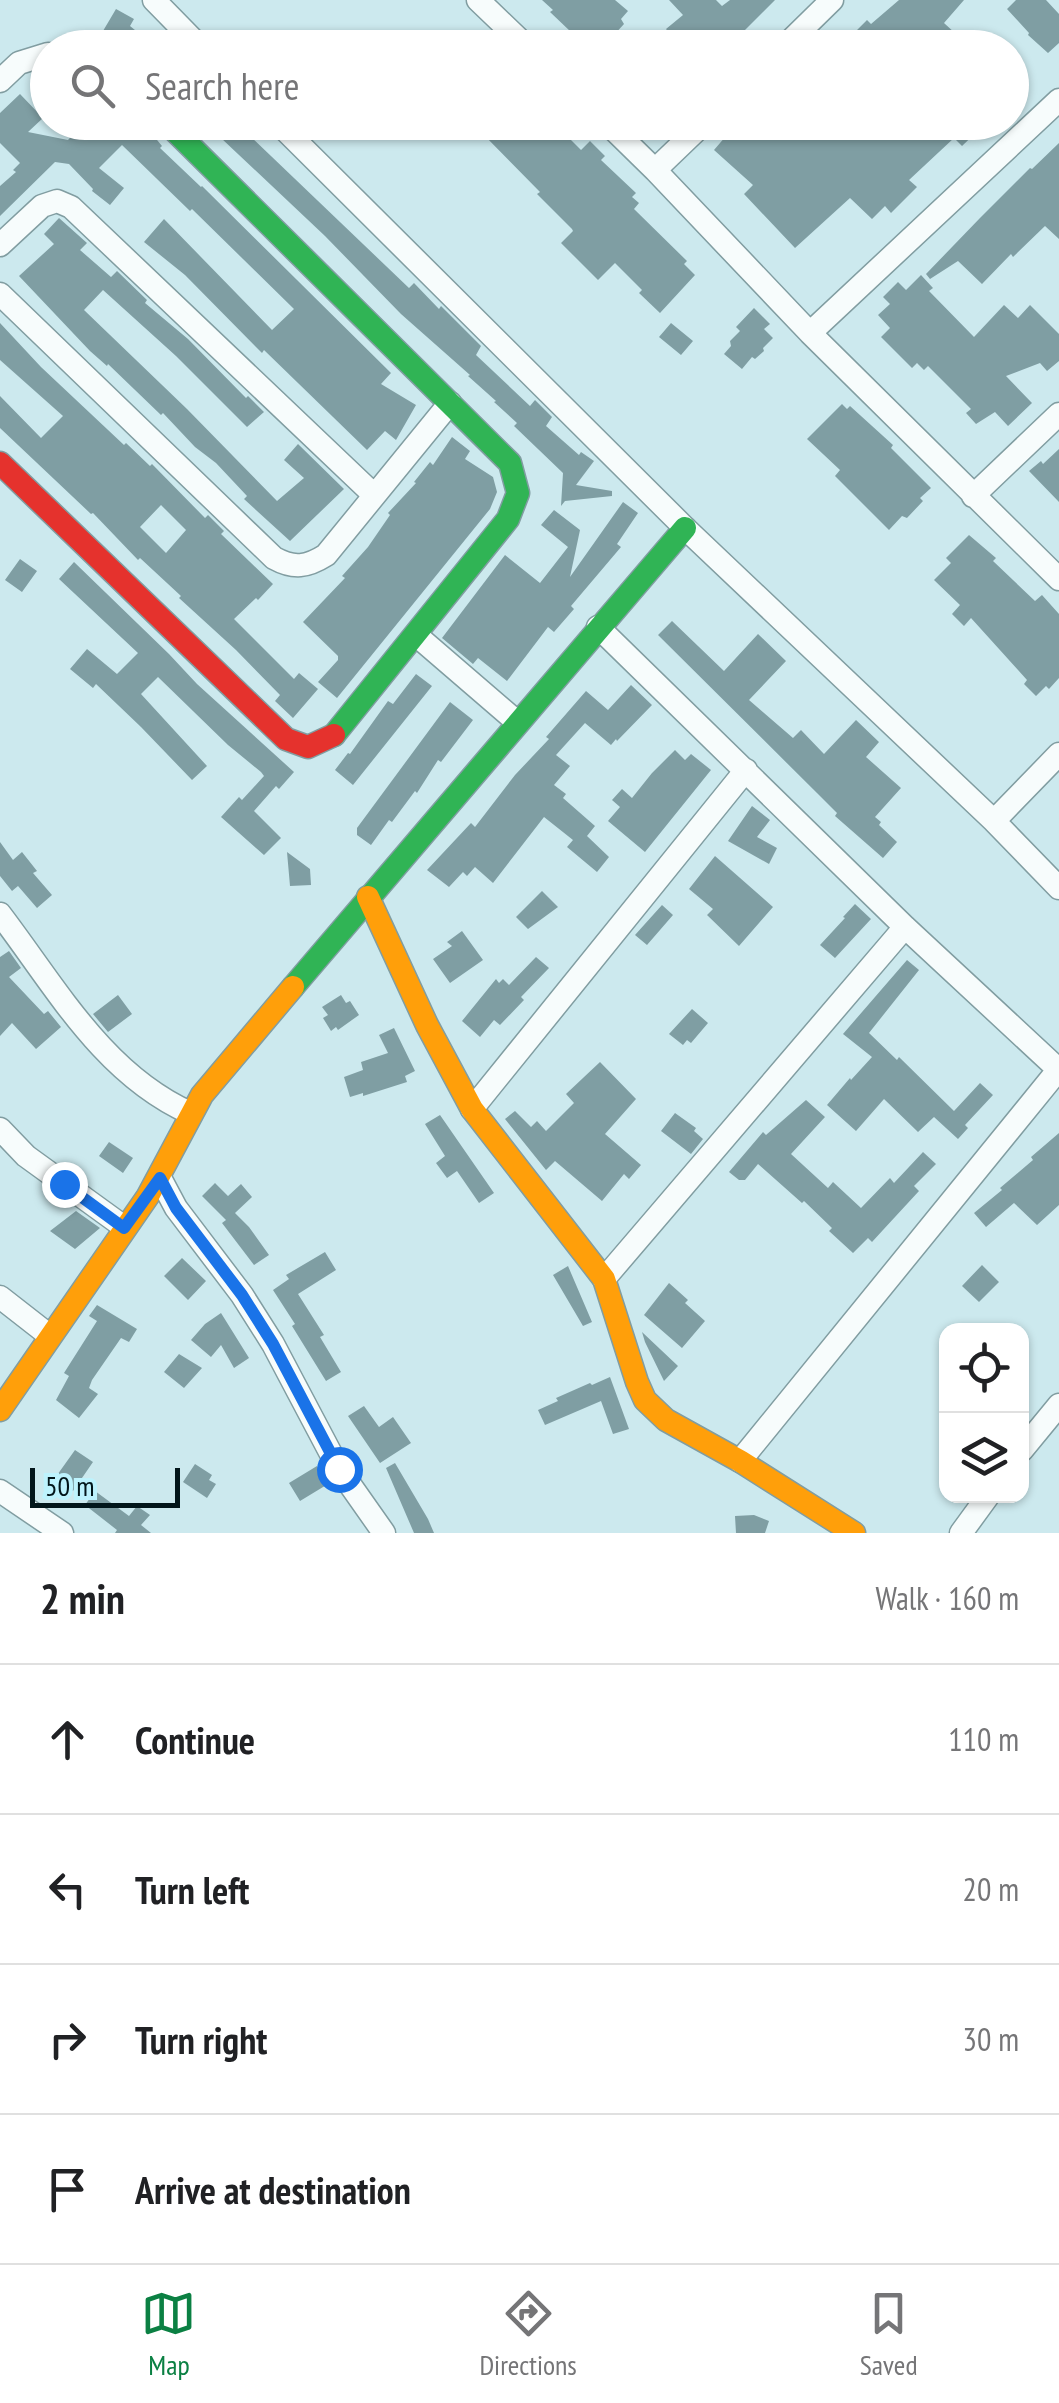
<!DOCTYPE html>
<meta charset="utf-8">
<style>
:root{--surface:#fff;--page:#f6f6f6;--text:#202124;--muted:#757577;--line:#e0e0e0;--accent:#0b8043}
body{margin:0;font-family:"PT Sans Narrow",sans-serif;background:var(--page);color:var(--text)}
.controls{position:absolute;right:30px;bottom:30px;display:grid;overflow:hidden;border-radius:20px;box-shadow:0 2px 8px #0004}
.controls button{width:90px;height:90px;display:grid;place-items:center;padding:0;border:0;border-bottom:2px solid var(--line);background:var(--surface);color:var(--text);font:50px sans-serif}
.scale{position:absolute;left:30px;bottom:25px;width:150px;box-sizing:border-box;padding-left:10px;border:5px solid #02161a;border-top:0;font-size:28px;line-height:35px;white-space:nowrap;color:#02161a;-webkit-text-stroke:8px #bdf3fd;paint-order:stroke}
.stop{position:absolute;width:30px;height:30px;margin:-22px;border:8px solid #1a73e8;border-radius:50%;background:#fff}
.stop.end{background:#1a73e8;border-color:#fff;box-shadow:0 2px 10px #0008}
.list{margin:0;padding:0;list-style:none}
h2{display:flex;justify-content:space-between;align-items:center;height:130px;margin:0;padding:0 40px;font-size:42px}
h2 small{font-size:32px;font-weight:400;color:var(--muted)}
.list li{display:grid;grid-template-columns:65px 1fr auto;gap:30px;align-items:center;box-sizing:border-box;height:150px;padding:0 40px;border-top:2px solid var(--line)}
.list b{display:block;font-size:38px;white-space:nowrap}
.list em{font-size:32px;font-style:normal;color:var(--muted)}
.icon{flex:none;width:55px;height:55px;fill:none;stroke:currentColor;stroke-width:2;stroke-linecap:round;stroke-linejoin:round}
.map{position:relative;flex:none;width:1059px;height:1533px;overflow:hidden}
.search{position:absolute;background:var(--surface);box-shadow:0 2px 8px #0004;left:30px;right:30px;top:30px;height:110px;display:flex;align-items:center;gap:25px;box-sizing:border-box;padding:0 35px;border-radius:55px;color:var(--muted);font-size:38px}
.sheet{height:730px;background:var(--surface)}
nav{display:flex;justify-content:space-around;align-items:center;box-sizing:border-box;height:140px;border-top:2px solid var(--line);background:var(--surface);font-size:28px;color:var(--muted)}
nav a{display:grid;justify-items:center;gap:5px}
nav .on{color:var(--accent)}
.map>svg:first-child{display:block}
.building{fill:#7f9ea3;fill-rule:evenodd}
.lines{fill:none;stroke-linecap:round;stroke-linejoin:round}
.street-casing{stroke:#819da1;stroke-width:25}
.fast-casing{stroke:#819da1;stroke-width:25}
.slow-casing{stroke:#819da1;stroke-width:25}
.jam-casing{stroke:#819da1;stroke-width:25}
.street{stroke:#f7fcfc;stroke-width:22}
.fast{stroke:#30b455;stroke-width:22}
.slow{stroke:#ff9f0a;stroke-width:22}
.jam{stroke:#e5322d;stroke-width:22}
.route{stroke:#1a73e8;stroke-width:12}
</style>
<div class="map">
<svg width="1059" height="1533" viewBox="0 0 1059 1533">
<rect width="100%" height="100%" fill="#cce9ee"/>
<path class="building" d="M542 0H615L628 11 621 19 624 24 602 48H573L564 39 571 32 550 12 553 10Z
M669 0H716L722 6 730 0H775L727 48H681L666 29 683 15Z
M899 0H964L944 23 956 34 942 48H848L861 35 856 31 867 20 871 24Z
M1016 0H1046L1059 14V43L1048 53 1028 35 1029 33 1007 9Z
M116 9 134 19 130 26 157 48H131L103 31Z
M20 94 43 118 28 132 68 140 84 122H94L103 131 112 122H133L143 133 148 129 162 146 160 148 201 187 202 186 391 373 381 384 416 405 396 440 385 431 367 450 264 350 262 353 185 275 144 242 164 219 272 330 294 309 192 209 190 211 122 145 99 168 124 188 110 205 92 191 93 189 69 164 55 162 0 216V186L16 172 13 170 20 163 0 143V113Z
M204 122H259L249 135 409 288 414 283 439 309 441 306 481 346 476 355 530 406 535 400 552 417 546 426 579 455 581 452 594 461 576 485 612 491V496L565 501 561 506 563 473 514 426 517 423 494 402 496 401 468 376 470 375 401 314 325 236Z
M491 122H534L543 131 549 124 556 131 559 128 581 150 590 141 605 156 601 160 636 193 632 197 639 203 634 209 687 261 684 264 695 275 660 313 639 293 642 290 615 263 598 280 561 243 573 231 572 229 537 194 540 192 481 132Z
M738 122H987L962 146 954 138 909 180 917 187 891 213 885 206 872 219 850 198 795 248 744 194 753 185 714 150Z
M1059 143V239L1045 226 1013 257 1011 254 982 284 958 261 930 279 926 274 980 218 1030 168 1032 169Z
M59 218 87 243 80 250 111 277 117 271 147 300 145 303 188 339 246 398 248 396 264 412 247 427 176 356 103 290 84 310 187 409 277 501 304 478 284 460 298 444 344 489 290 541 244 499 247 496 216 463 195 447 163 413 161 415 108 364 107 366 90 351 19 276 54 244 44 234Z
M921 275 933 288 929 291 974 337 1004 305 1018 318 1030 305 1059 334V361L1047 371 1040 363 1006 376 1032 403 1008 426 995 412 976 424 966 413 971 409 928 366 924 370 917 363 912 368 881 337 890 328 878 315 890 304 883 297 898 282 906 290Z
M754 308 770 324 764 329 773 338 763 348 764 351 755 359 752 357 742 369 724 354 731 346 730 341 740 331 736 327Z
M0 323 41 367 124 445 126 443 150 466 152 464 205 518 208 515 224 531 221 534 273 584 258 600 256 598 234 619 294 679 299 673 318 689 293 718 275 701 280 695 236 650 179 598 181 596 140 558 138 560 93 513 91 514 0 428V396L41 438 63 416 0 360ZM161 505 186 530 166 553 140 527Z
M671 323 693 341 681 355 659 337Z
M842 404 847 409 850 406 893 445 891 448 931 488 920 498 923 501 907 518 902 516 889 530 835 476 840 470 807 439Z
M452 437 470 451 465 459 493 477 497 492 490 509 337 698 318 682 338 660V656L303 622 345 578 342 576 368 547 390 515 388 513 416 483 414 482 430 462 433 465Z
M1059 449V502L1029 471 1041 461 1043 464Z
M623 502 638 513 617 544 621 547 571 606 574 609 554 632 548 627 507 681 478 658 473 664 442 638 505 555 540 583 568 547 541 525 554 510 580 530 570 577Z
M969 535 996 558 993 561 1035 601 1042 595 1059 614V678L1049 689 1046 686 1036 696 1024 684 1027 680 971 618 964 626 952 614 960 605 934 580 951 563 946 558Z
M20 559 37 571 22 592 5 580Z
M74 562 169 654 197 684 294 772 279 789 276 786 254 811 281 838 264 855 221 817 239 797 242 800 264 776 261 772 228 745 158 677 141 694 207 766 192 780 141 727 96 684 93 688 70 669 87 649 117 674 138 653 59 579Z
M672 621 724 671 758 634 786 661 749 700 793 738 801 730 824 754 856 720 879 742 866 757 901 788 875 817 881 822 879 825 897 842 883 858 835 816 837 813 817 793 658 635Z
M416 674 432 686 353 785 335 770 348 753 350 754 388 701 393 704Z
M631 685 652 705 617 741 616 739 611 745 585 723 556 755 570 766 554 785 566 794 563 798 595 826 587 836 609 857 597 872 567 847 573 840 544 817 493 883 475 867 467 876 463 872 449 887 427 870 471 823 475 827 515 775 549 739 546 737 586 691 608 710Z
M450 702 473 720 441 762 438 760 417 793 415 791 392 822 389 820 371 845 357 835V828Z
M675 750 685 760 691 754 711 770 645 852 608 821 620 807 612 800 622 789 632 798 652 773Z
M752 806 770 820 757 837 777 848 769 864 728 841Z
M0 842 13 860 22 852 37 871 33 873 52 895 37 908 18 886 12 891 0 876Z
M287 852 310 869 311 885 290 886Z
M715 856 773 907 739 946 707 915 713 909 689 889Z
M542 891 558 907 528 929 516 917Z
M855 904 871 919 835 958 820 945 845 918 843 917Z
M662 905 673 915 647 945 635 935Z
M462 931 483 960 450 983 433 959 452 946 447 942Z
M9 951 21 968 9 977 44 1014 48 1011 61 1027 36 1049 12 1023 0 1036V957Z
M536 957 549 968 521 997 524 1000 500 1025 494 1020 480 1037 462 1021 496 979 499 983 503 979 509 985Z
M907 960 919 970 869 1033 897 1060 899 1057 954 1111 980 1083 993 1095 965 1125 968 1128 958 1139 934 1117 918 1132 884 1099 856 1131 827 1105 850 1078 851 1080 872 1057 843 1034Z
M118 995 132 1014 108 1032 93 1014Z
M341 995 346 1003 350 1001 359 1015 338 1030 336 1027 331 1031 323 1018 328 1015 322 1007Z
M692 1009 708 1023 691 1043 687 1040 683 1045 669 1034Z
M394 1028 415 1071 405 1076 407 1082 363 1096V1093L350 1097 344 1077 363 1070 361 1062 388 1053 379 1035Z
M600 1062 636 1099 605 1134 641 1165 629 1179 624 1174 602 1201 555 1161 546 1170 505 1119 515 1111 531 1127 537 1121 546 1131 574 1103 566 1094Z
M806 1100 825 1117 791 1154 828 1188 833 1182 861 1208 890 1178 894 1183 923 1152 936 1164 914 1186 919 1191 883 1230 872 1242 868 1238 853 1253 829 1231 832 1228 804 1201 802 1203 758 1164 745 1180H739L729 1172 763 1132 766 1135Z
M675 1113 696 1128 694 1131 703 1139 691 1154 661 1131Z
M440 1115 494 1193 479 1203 457 1171 447 1178 436 1163 445 1156 425 1124Z
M1059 1133V1205L1037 1225 1014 1203 986 1227 974 1213 1002 1190 1000 1188 1033 1160 1031 1157Z
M109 1142 133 1158 123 1173 99 1156Z
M215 1183 228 1196 241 1184 252 1197 235 1213 249 1227 269 1255 254 1265 222 1223 226 1220 202 1196Z
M76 1211 100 1228 75 1249 50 1231Z
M325 1252 336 1270 298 1294 324 1335 320 1337 341 1372 326 1381 292 1326 295 1324 273 1290 289 1279 286 1275Z
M182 1258 206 1281 188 1300 164 1276Z
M982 1265 999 1282 979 1302 962 1286Z
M568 1266 592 1322 583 1326 553 1275Z
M669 1283 688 1300 685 1303 705 1321 682 1348 644 1315Z
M97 1305 137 1329 129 1342 121 1338 92 1380 89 1388 98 1394 79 1418 56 1400 69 1376 64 1373 97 1321 89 1316Z
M221 1313 249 1358 234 1368 221 1345 211 1357 191 1340 205 1324Z
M642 1332 678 1366 664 1381 645 1342Z
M179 1354 202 1368 184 1388 164 1372Z
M610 1377 629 1429 613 1434 601 1401 545 1425 538 1410 558 1401 556 1398 590 1383 592 1385Z
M364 1406 379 1427 393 1417 411 1443 380 1463 348 1416Z
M75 1450 93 1462 73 1491 55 1478Z
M395 1463 428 1519 434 1533H414L386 1468Z
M195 1464 212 1475 209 1480 216 1484 207 1498 183 1482Z
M317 1466 328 1484 300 1501 289 1483Z
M95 1491 129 1516 137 1506 150 1515 141 1525 151 1533H115L117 1530 85 1505Z
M754 1515 769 1521 765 1533H736L735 1516Z"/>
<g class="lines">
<defs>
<path id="street" d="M154 0 201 48
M478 0 528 48
M783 48 832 0
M0 81 19 63 48 54
M277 122 685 528 994 821 1059 888
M606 122 655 170 810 333 1059 579
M655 170 705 122
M0 245 42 206 57 201 71 207 374 495
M0 294 274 558C294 569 307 567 326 555L450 403
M810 333 1059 100
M973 496 1059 414
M598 627 905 927 1059 1070
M416 635 517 722
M994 821 1059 754
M0 914C55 986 103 1074 190 1113
M472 1109 746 770
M0 1129 26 1156 124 1227
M160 1178 176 1208 242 1295 273 1344 339 1469 384 1533
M604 1279 905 927
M0 1297 50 1336
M1022 1450 1059 1405
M740 1461 1059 1069
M0 1491 62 1533
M961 1533 988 1496"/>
<path id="fast" d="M166 122 510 463 518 493 508 519 334 735
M293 987 685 528"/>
<path id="slow" d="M368 897 427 1025 472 1109 604 1279 637 1382 645 1400 666 1420 740 1461 854 1533
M0 1410 148 1196 202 1095 293 987"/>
<path id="jam" d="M0 463 286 739 308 747 334 735"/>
</defs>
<use href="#street" class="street-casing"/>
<use href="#fast" class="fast-casing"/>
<use href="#slow" class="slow-casing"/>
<use href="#jam" class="jam-casing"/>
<use href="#street" class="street"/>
<use href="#fast" class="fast"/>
<use href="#slow" class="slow"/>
<use href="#jam" class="jam"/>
</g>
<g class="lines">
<path class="route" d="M64 1184 124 1228 160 1178 176 1208 242 1295 273 1344 339 1469"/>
</g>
</svg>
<div class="controls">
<button><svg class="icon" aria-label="locate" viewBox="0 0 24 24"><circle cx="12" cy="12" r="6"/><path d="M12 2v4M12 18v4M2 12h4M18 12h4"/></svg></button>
<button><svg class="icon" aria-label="layers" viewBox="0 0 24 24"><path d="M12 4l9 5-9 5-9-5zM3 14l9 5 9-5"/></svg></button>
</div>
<div class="scale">50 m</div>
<div class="stop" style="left:339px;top:1469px"></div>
<div class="stop end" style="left:64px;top:1184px"></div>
<div class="search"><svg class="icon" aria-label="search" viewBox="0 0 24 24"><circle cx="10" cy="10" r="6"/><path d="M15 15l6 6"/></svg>Search here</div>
</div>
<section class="sheet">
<h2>2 min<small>Walk · 160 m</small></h2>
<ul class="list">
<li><svg class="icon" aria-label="ahead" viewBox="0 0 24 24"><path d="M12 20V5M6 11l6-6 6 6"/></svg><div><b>Continue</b></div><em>110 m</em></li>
<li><svg class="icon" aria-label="left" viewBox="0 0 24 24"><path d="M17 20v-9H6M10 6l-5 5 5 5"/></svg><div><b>Turn left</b></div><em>20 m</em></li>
<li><svg class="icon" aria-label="right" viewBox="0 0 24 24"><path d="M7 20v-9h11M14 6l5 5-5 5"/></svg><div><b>Turn right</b></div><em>30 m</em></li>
<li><svg class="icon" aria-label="arrive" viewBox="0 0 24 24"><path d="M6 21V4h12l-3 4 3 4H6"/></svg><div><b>Arrive at destination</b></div></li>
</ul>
</section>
<nav>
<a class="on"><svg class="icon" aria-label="map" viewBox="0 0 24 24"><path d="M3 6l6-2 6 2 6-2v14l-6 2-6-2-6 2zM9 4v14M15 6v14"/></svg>Map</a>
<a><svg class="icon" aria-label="directions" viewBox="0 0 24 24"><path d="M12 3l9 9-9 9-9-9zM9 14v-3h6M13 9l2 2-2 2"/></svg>Directions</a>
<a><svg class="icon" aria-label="saved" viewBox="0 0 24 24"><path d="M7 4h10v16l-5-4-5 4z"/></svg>Saved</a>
</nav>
